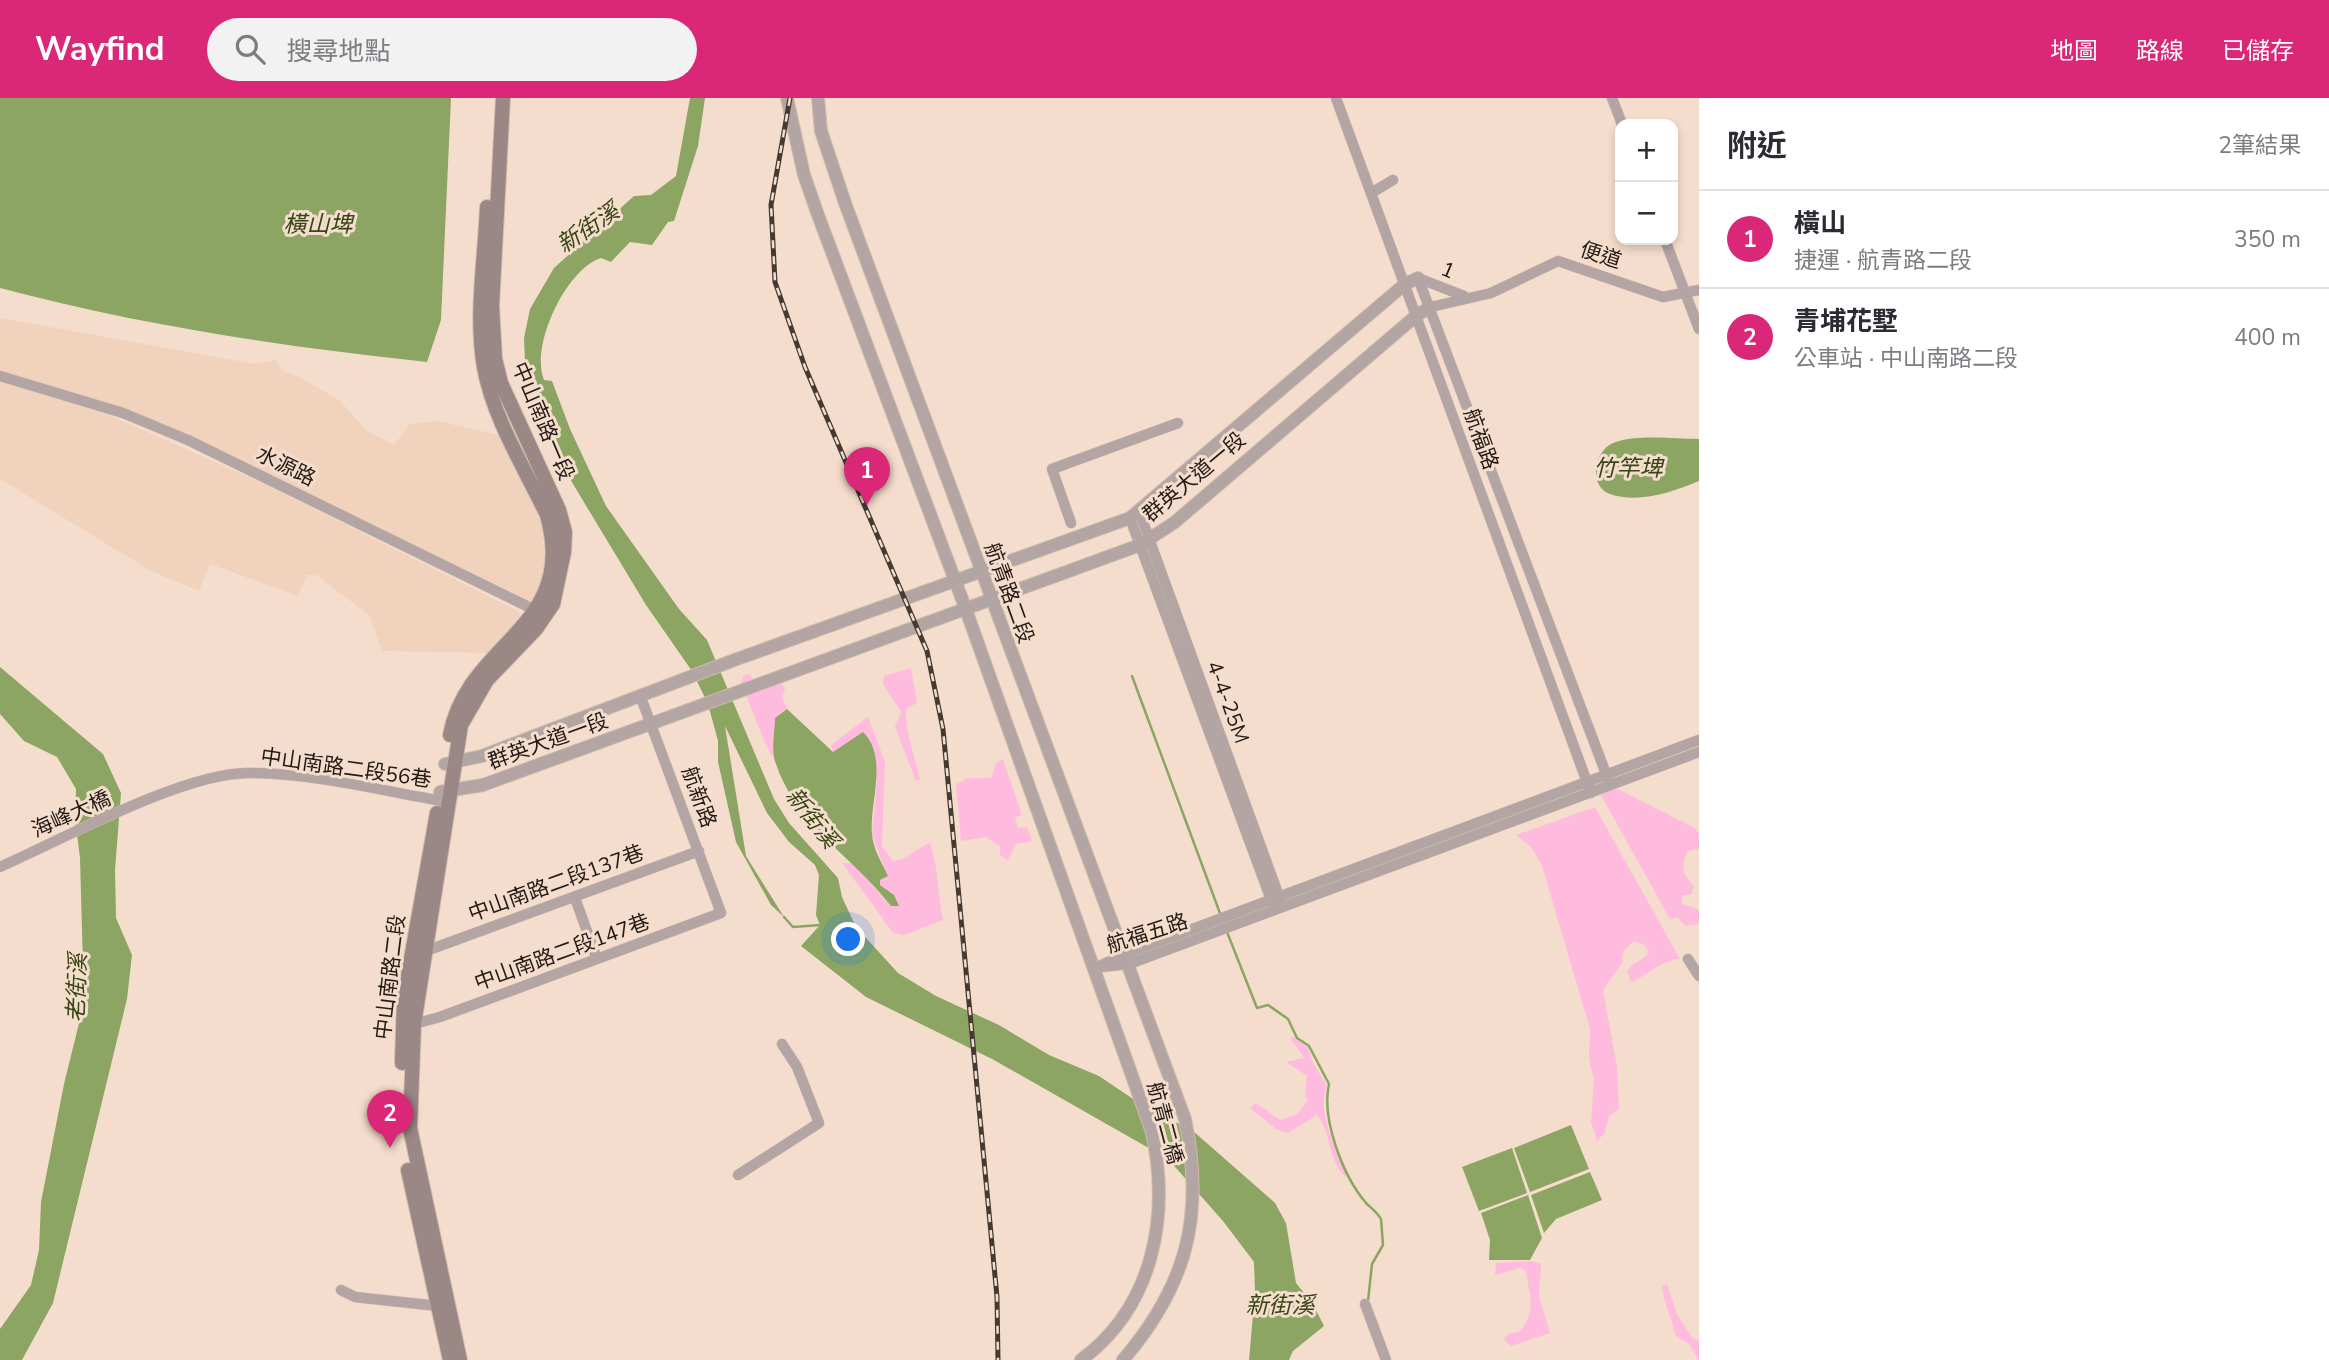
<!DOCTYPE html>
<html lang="zh-TW">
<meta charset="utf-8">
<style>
:root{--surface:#fff;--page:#f2f2f3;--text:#2b2b33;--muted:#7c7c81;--line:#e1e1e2;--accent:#db2777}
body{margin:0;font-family:"Nunito Sans","Noto Sans TC",sans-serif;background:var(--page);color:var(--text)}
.controls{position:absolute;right:21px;top:21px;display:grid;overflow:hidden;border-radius:14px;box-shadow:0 4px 10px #0003}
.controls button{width:63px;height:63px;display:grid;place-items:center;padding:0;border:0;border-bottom:2px solid var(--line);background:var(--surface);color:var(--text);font:35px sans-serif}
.you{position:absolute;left:849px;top:842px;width:24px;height:24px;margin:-18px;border:5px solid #fff;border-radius:50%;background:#1a73e8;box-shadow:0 0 0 10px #1a73e833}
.badge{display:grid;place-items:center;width:46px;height:46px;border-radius:50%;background:var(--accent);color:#fff;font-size:23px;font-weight:700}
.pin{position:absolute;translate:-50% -58px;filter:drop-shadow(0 2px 4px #0008)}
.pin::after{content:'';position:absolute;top:37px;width:24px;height:21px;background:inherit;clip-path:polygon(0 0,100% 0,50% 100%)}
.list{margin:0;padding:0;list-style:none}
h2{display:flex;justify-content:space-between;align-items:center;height:91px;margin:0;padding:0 28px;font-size:30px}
h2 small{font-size:23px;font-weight:400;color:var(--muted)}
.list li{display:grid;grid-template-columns:46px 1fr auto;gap:21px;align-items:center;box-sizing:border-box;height:98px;padding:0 28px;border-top:2px solid var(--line)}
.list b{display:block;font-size:26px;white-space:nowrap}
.list p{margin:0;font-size:23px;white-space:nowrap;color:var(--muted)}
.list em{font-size:23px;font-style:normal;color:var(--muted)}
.icon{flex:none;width:38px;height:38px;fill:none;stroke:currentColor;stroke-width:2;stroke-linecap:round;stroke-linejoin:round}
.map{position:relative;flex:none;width:1699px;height:1262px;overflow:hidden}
header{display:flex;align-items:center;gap:42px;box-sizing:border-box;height:98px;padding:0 35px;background:var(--accent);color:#fff}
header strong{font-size:33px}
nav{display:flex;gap:38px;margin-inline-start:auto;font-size:24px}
.search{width:490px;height:63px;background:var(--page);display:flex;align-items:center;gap:18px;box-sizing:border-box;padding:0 24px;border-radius:38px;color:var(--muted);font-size:26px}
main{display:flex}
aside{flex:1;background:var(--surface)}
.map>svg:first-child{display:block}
.built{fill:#f1d2bd}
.green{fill:#ffbbde}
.water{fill:#8ca563}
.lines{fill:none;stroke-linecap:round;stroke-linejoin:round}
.stream{stroke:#8ca563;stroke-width:2.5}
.minor-casing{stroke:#cfbaac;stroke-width:11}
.tertiary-casing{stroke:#cfbaac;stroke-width:14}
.secondary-casing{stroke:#cfbaac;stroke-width:16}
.minor{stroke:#b2a5a4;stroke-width:10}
.tertiary{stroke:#b2a5a4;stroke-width:12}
.secondary{stroke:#9a8786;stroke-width:14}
.rail-casing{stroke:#453a32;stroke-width:5}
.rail{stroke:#f5ddcd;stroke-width:2.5;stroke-dasharray:8;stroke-linecap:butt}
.labels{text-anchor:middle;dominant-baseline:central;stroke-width:6;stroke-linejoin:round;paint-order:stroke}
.street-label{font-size:21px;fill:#231a14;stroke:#f5ddcd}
.water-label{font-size:23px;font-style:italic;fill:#354514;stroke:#f5ddcd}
</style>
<header>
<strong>Wayfind</strong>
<div class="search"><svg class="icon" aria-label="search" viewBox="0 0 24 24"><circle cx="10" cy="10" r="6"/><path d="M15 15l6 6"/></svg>搜尋地點</div>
<nav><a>地圖</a><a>路線</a><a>已儲存</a></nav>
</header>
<main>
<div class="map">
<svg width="1699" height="1262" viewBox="0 0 1699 1262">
<rect width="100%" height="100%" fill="#f5ddcd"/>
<path class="built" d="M0 220 255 266 276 262 282 273 298 278 340 303 366 332 394 347 410 326 437 323 499 337 536 411 543 433 545 474 533 505 214 351 98 303 0 273Z
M0 284 109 317 265 386 518 513 520 520 517 529 488 555 382 553 369 517 316 477H307L298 498 210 466 199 493 151 473 0 381Z"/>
<path class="green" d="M911 570 917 605 906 611C905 636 915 657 920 681L916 683 895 629 901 614 883 586 884 578Z
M750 576 755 586 779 582 785 591 782 599 787 611 775 620 774 661C760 637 751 609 741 583L744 577Z
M868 619 885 664 882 748 893 763C910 761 915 750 930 745 939 771 937 795 943 822L905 837 893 835 842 765H852L891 808 894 797 880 787V782L887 778 872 736 877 682 833 654 831 647Z
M1003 661 1022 717 1015 719 1018 730 1027 729 1032 743 1016 746 1008 762 1000 757V748L986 739 961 743 956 686 968 680H991L996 665Z
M1596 680 1695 730 1699 736V751L1688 753C1680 769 1682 775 1694 788L1691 797H1683L1681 805 1699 812V826L1685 828 1678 820 1670 821 1594 685Z
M1595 709 1680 861C1660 862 1650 877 1631 884L1627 873C1633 864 1642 863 1649 855L1644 847 1634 843 1624 852 1622 865 1603 892 1617 969 1619 1011 1609 1018 1605 1035 1597 1043 1591 1024 1594 983 1589 960 1590 931 1542 768 1531 749 1516 737Z
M1294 939 1308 950 1313 965 1327 988C1316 1010 1336 1055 1347 1074L1346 1079C1327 1062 1332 1034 1317 1017L1288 1035 1276 1031 1250 1010 1256 1005 1280 1022 1297 1016 1308 1002 1305 996 1307 978 1286 964 1304 960 1290 940Z
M1532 1163 1541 1166 1539 1198 1550 1235 1511 1248 1504 1242 1508 1236 1519 1234C1538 1211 1529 1199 1526 1173L1520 1170 1495 1177 1496 1165Z
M1667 1186 1677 1216 1693 1241 1699 1242V1262L1689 1246 1675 1237C1672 1219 1664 1207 1662 1188Z"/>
<path class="water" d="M0 0H451L441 222 427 264C279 248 144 228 0 190Z
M690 0H705L698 48 674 123 668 124 652 147 630 144 611 164 601 160C566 171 530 248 544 282L552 283 570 331 606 408 679 511 707 542 774 701 789 725 838 780 842 799 856 829 898 875 936 898 999 927 1049 957 1099 978 1142 1007 1193 1033 1275 1105 1286 1125 1296 1185 1313 1206 1324 1228 1293 1253 1289 1262H1249L1255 1194 1254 1164 1223 1123 1168 1061 994 962 866 899 801 848 820 827 816 817 819 777 815 767 789 744 767 715 725 628 746 758 784 819 771 807 736 744 718 664V643L708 606 692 573 646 507 573 386 533 310 526 288 524 240 530 211 554 170 634 98 651 97 676 78Z
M1699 341V383C1673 394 1638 406 1610 396 1588 388 1594 353 1613 345 1637 336 1673 341 1699 341Z
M0 569 103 656 121 695 115 772 116 820 132 857 127 901 53 1205 22 1262H0V1231L31 1187 39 1152 41 1104 64 986 84 905 80 760 75 720 76 691 57 659 24 643 0 616Z
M787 611 833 654 863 634C889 660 869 705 872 736 873 751 882 765 888 778L880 782V787L894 797 899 808H891C853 759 794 725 775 663 771 650 775 633 775 620Z
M1571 1027 1589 1071 1530 1094 1514 1050Z
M1512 1050 1527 1095 1479 1113 1462 1069Z
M1590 1074 1602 1102 1556 1121 1544 1135 1531 1097Z
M1528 1097 1542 1140 1530 1162H1489L1490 1142 1481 1115Z"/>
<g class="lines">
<path class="stream" d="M1132 578 1221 818
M784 819 793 829 820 827
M1227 834 1257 910 1268 907 1288 921 1297 940 1309 948 1329 986C1321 1021 1343 1078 1366 1105 1371 1110 1377 1114 1381 1121L1383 1147 1372 1166 1368 1203"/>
<defs>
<path id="minor" d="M1336 0 1591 695
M1612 0 1622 26
M1371 95 1393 82
M1665 142 1699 231
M1418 180 1608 681
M1418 180 1464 198
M1431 209 1491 195 1558 163 1663 199 1699 192
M0 278 123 315 188 342 539 514
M1139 413 1281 804
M1130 420 1273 807
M1071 425 1052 371 1178 325
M0 769C63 741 183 675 248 675 314 675 383 693 448 704
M575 800 597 861
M426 853 699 753
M1688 861 1699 878
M1102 869 1129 866 1699 654
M1095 870 1123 857 1699 642
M414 926 440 919 721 815 640 597
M738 1077 819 1025 797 969 782 946
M341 1192 355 1199 438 1208
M1365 1206 1386 1262"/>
<path id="tertiary" d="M787 0 804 77 818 117 965 509 1152 1034C1170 1118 1154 1208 1081 1262
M818 0 821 33 845 105 1185 1021C1205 1118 1187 1187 1123 1262
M445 666 482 658 737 561 1130 420 1405 186 1418 180
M440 694 483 687 1140 447 1175 424 1417 217 1431 209"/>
<path id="secondary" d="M450 637C468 542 579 531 547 417 525 371 493 320 484 269 475 217 485 161 487 109
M402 965 404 900 437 715
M408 1072 450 1262
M460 1262 410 1030 414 926 461 627 487 582 536 531 553 506 564 454 565 434 559 412 501 285 495 261 492 208 503 0"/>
</defs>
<use href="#minor" class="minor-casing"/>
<use href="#tertiary" class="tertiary-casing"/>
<use href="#secondary" class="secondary-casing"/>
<use href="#minor" class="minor"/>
<use href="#tertiary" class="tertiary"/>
<use href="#secondary" class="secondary"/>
<defs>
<path id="rail" d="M790 0 771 107 775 184 805 269 927 553 943 631 997 1199 998 1262"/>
</defs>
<use href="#rail" class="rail-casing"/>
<use href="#rail" class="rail"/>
</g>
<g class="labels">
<g class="street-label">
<text transform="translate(1601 157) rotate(18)">便道</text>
<text transform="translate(1448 172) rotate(23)">1</text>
<text transform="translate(543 323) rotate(67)">中山南路一段</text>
<text transform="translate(1481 341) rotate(70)">航福路</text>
<text transform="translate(286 368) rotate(26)">水源路</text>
<text transform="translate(1194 379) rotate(-40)">群英大道一段</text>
<text transform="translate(1009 495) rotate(70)">航青路二段</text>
<text transform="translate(1228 604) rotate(70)">4-4-25M</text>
<text transform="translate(548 643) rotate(-20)">群英大道一段</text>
<text transform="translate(346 670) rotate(8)">中山南路二段56巷</text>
<text transform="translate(699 699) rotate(70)">航新路</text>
<text transform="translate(71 716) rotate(-24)">海峰大橋</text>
<text transform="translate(556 785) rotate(-20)">中山南路二段137巷</text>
<text transform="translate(1147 835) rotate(-18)">航福五路</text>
<text transform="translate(562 854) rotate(-20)">中山南路二段147巷</text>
<text transform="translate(390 879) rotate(-83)">中山南路二段</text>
<text transform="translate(1165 1025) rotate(75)">航青二橋</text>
</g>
<g class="water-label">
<text x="318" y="126">橫山埤</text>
<text transform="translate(588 130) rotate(-34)">新街溪</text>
<text x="1628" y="370">竹竿埤</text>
<text transform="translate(812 720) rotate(52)">新街溪</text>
<text transform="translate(77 890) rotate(-88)">老街溪</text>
<text x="1280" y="1207">新街溪</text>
</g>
</g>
</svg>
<div class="controls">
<button>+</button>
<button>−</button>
</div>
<div class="you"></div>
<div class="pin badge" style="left:867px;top:407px">1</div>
<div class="pin badge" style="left:390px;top:1050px">2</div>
</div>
<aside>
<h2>附近<small>2筆結果</small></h2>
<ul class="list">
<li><span class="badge">1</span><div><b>橫山</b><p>捷運 · 航青路二段</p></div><em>350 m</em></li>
<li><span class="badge">2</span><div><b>青埔花墅</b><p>公車站 · 中山南路二段</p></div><em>400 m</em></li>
</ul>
</aside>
</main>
